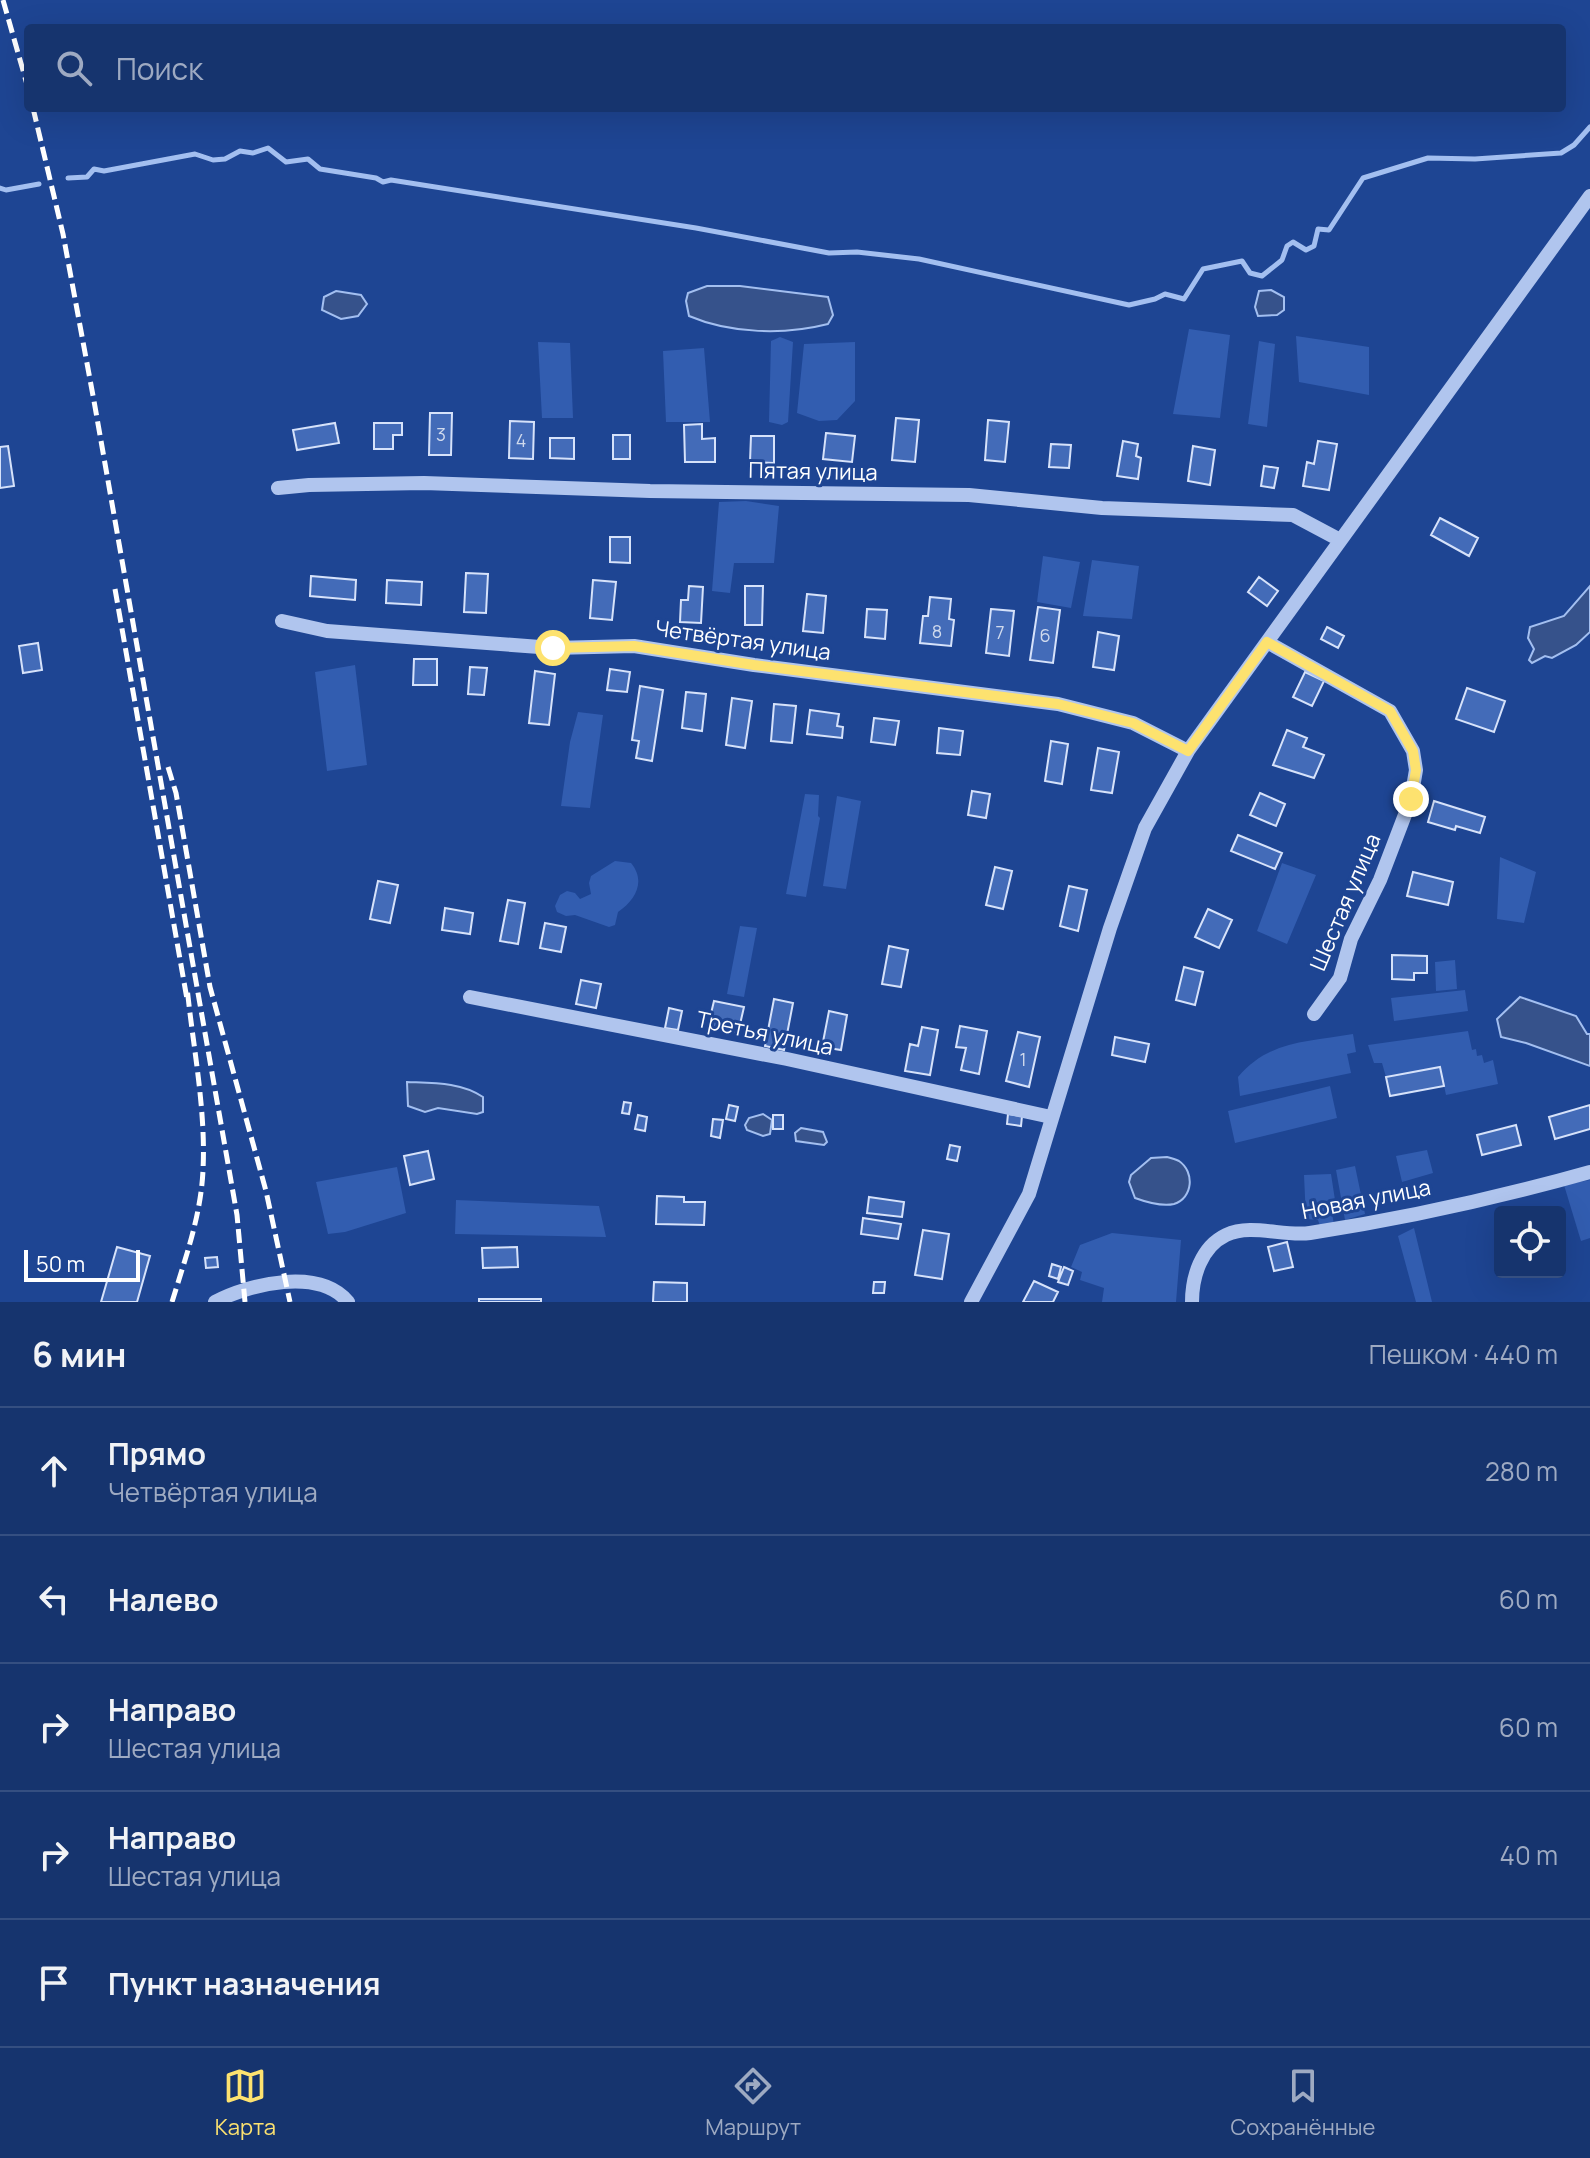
<!DOCTYPE html>
<html lang="ru">
<meta charset="utf-8">
<style>
:root{--surface:#16346e;--page:#1f3c73;--text:#f1f3f6;--muted:#9eaac2;--line:#354f81;--accent:#fde26f}
body{margin:0;font-family:Manrope,sans-serif;background:var(--page);color:var(--text)}
.controls{position:absolute;right:24px;bottom:24px;display:grid;overflow:hidden;border-radius:8px;box-shadow:0 8px 32px #0002}
.controls button{width:72px;height:72px;display:grid;place-items:center;padding:0;border:0;border-bottom:2px solid var(--line);background:var(--surface);color:var(--text);font:40px sans-serif}
.scale{position:absolute;left:24px;bottom:20px;width:116px;box-sizing:border-box;padding-left:8px;border:4px solid #fff;border-top:0;font-size:22px;line-height:28px;white-space:nowrap;color:#fff;-webkit-text-stroke:6px #1e4593;paint-order:stroke}
.stop{position:absolute;width:24px;height:24px;margin:-18px;border:6px solid #fde26f;border-radius:50%;background:#fff}
.stop.end{background:#fde26f;border-color:#fff;box-shadow:0 2px 8px #0008}
.list{margin:0;padding:0;list-style:none}
h2{display:flex;justify-content:space-between;align-items:center;height:104px;margin:0;padding:0 32px;font-size:34px}
h2 small{font-size:26px;font-weight:400;color:var(--muted)}
.list li{display:grid;grid-template-columns:52px 1fr auto;gap:24px;align-items:center;box-sizing:border-box;height:128px;padding:0 32px;border-top:2px solid var(--line)}
.list b{display:block;font-size:30px;white-space:nowrap}
.list p{margin:0;font-size:26px;white-space:nowrap;color:var(--muted)}
.list em{font-size:26px;font-style:normal;color:var(--muted)}
.icon{flex:none;width:44px;height:44px;fill:none;stroke:currentColor;stroke-width:2;stroke-linecap:round;stroke-linejoin:round}
.map{position:relative;flex:none;width:1590px;height:1302px;overflow:hidden}
.search{position:absolute;background:var(--surface);box-shadow:0 8px 32px #0002;left:24px;right:24px;top:24px;height:88px;display:flex;align-items:center;gap:20px;box-sizing:border-box;padding:0 28px;border-radius:8px;color:var(--muted);font-size:30px}
.sheet{height:744px;background:var(--surface)}
nav{display:flex;justify-content:space-around;align-items:center;box-sizing:border-box;height:112px;border-top:2px solid var(--line);background:var(--surface);font-size:22px;color:var(--muted)}
nav a{display:grid;justify-items:center;gap:4px}
nav .on{color:var(--accent)}
.map>svg:first-child{display:block}
.green{fill:#325db0}
.water{fill:#36528b;stroke:#a3bff0;stroke-width:2}
.lines{fill:none;stroke-linecap:round;stroke-linejoin:round}
.stream{stroke:#a3bff0;stroke-width:5}
.building{fill:#436bb8;stroke:#d6e2fa;stroke-width:2}
.minor{stroke:#b0c5ee;stroke-width:14}
.rail{stroke:#fff;stroke-width:5;stroke-dasharray:14 6;stroke-linecap:butt}
.route{stroke:#fde26f;stroke-width:10}
.labels{text-anchor:middle;dominant-baseline:central;stroke-width:6;stroke-linejoin:round;paint-order:stroke}
.number-label{font-size:18px;fill:#d0daed}
.street-label{font-size:22px;fill:#fff;stroke:#1e4593}
</style>
<div class="map">
<svg width="1590" height="1302" viewBox="0 0 1590 1302">
<rect width="100%" height="100%" fill="#1e4593"/>
<path class="green" d="M1189 329 1230 335 1220 418 1173 414Z
M1296 336 1369 347V395L1299 382Z
M780 337 793 342 788 422 782 425 769 422 771 341Z
M1259 341 1275 344 1267 427 1248 424Z
M538 342 570 343 573 418H542Z
M855 342V401L837 420 819 421 797 413 804 344Z
M704 348 710 422H666L663 351Z
M746 501 779 506 774 563H734L730 593 712 591 719 502Z
M1043 556 1080 562 1071 608 1037 602Z
M1092 560 1139 566 1132 619 1083 616Z
M355 665 367 765 327 771 315 672Z
M578 712 603 715 590 808 561 806 570 742Z
M805 794 819 795 818 816 820 818 806 897 786 894Z
M837 796 861 801 846 889 823 886Z
M1500 857 1536 872 1524 923 1497 919Z
M615 861 631 863C646 881 636 900 618 912L615 925 609 927 575 915 566 916 557 912 555 906 560 895 567 891 575 893 580 899 591 894 589 883 591 876Z
M1282 863 1316 875 1287 944 1257 931Z
M740 926 757 928 744 997 727 994Z
M1455 960 1457 989 1436 991 1435 962Z
M1465 990 1468 1011 1394 1021 1391 998Z
M1468 1031 1472 1050 1476 1049 1477 1056 1482 1055 1484 1063 1493 1060 1498 1084 1446 1095 1440 1067 1386 1077 1382 1063H1374L1368 1045Z
M1353 1034 1356 1052 1347 1054 1351 1073 1240 1096 1238 1077C1269 1040 1308 1042 1353 1034Z
M1330 1086 1337 1118 1235 1143 1228 1111Z
M1427 1150 1433 1173 1402 1182 1396 1156Z
M1355 1166 1365 1214 1345 1220 1336 1170Z
M397 1167 406 1213 345 1232 328 1234 316 1182Z
M1331 1174 1337 1213 1332 1214 1334 1224 1320 1226 1318 1220 1306 1219 1304 1175Z
M1590 1180V1238L1581 1241 1564 1185Z
M456 1200 599 1206 606 1237 455 1234Z
M1414 1228 1432 1302H1416L1398 1236Z
M1112 1233 1181 1240 1176 1302H1102L1104 1288 1080 1280 1082 1272 1071 1267 1080 1245Z"/>
<path class="water" d="M707 286H740L828 297 833 315 828 324C785 335 731 334 689 316L686 301 688 293Z
M1271 290 1284 297V310L1277 315 1258 316 1255 307 1259 291Z
M336 291 361 295 367 304 358 316 341 319 322 310 324 297Z
M1590 586V632L1576 645 1552 658 1545 656 1532 663 1529 660 1534 649 1528 638 1530 627 1564 616Z
M1520 997 1576 1016 1587 1034H1590V1066L1526 1043 1501 1037 1497 1019Z
M407 1082C433 1083 461 1082 483 1097V1112L477 1114 438 1108 425 1112 408 1106Z
M763 1114 772 1120 770 1134 763 1136 747 1130 745 1125 749 1118Z
M801 1128 823 1132 827 1142 824 1145 796 1141 795 1133Z
M1167 1157C1171 1158 1175 1159 1179 1161 1195 1172 1193 1198 1174 1204 1161 1207 1146 1202 1135 1198L1129 1182 1131 1175 1151 1158Z"/>
<g class="lines">
<path class="stream" d="M68 178 87 177 94 169 104 171 195 154 213 160 225 159 240 151 253 153 268 148 286 162 308 159 320 169 376 178 383 182 391 180 696 228 829 253 857 252 919 259 1129 305 1155 299 1165 294 1184 299 1203 269 1242 261 1250 273 1262 276 1282 260 1287 246 1293 242 1306 250 1314 246 1318 229 1329 230 1363 178 1428 158 1475 159 1561 153 1574 145 1590 127
M0 188 6 190 39 184"/>
</g>
<path class="building" d="M430 413H452L451 455H429Z
M896 418 919 420 915 462 892 460Z
M988 420 1009 422 1005 462 985 460Z
M510 421 534 422 533 459 509 458Z
M335 423 339 443 297 450 293 430Z
M374 423H402V435H393V449H374Z
M702 424V439L715 438V462H685L684 425Z
M826 433 855 436 852 462 823 459Z
M613 435H630V459H613Z
M751 436H774V463L750 462Z
M550 438H574V459L550 458Z
M1123 441 1138 444 1136 456 1141 458 1138 479 1117 476Z
M1318 441 1337 444 1329 490 1303 486 1307 462 1314 464Z
M1051 444 1071 445 1069 468 1049 467Z
M8 446 14 486 0 488V447Z
M1193 446 1215 450 1210 485 1188 481Z
M1264 466 1278 468 1274 488 1261 486Z
M1440 518 1478 538 1469 556 1431 535Z
M610 537H630V563L610 562Z
M466 573 488 574 486 613 464 612Z
M311 576 356 580 355 600 310 596Z
M1259 577 1278 591 1267 606 1248 592Z
M387 580 422 582 421 605 386 603Z
M593 580 616 582 612 620 590 618Z
M689 586 703 587 701 623 680 622 681 600H688Z
M745 586H763L762 625H745Z
M807 594 826 596 823 633 803 631Z
M930 597 951 599 949 619 954 620 951 646 920 643 923 616H928Z
M1038 607 1060 610 1053 663 1030 660Z
M867 609 887 610 885 639 865 637Z
M991 609 1014 611 1009 656 986 653Z
M1327 627 1344 636 1338 648 1321 639Z
M1098 632 1119 636 1114 670 1093 667Z
M38 643 42 670 23 673 19 646Z
M414 659H437V685H413Z
M470 667 487 668 484 695 468 694Z
M610 669 630 672 627 692 607 690Z
M535 671 555 674 549 725 529 723Z
M1305 672 1324 681 1312 706 1293 697Z
M640 686 663 690 652 761 636 758 639 741 632 740Z
M1467 688 1505 701 1494 732 1456 719Z
M686 692 706 694 702 731 682 728Z
M732 698 752 701 745 748 726 745Z
M774 704 796 706 792 743 771 741Z
M810 710 839 714 837 726 843 727 842 738 807 734Z
M874 718 899 721 895 745 871 742Z
M939 728 963 731 960 755 937 753Z
M1287 730 1307 738 1303 747 1324 755 1314 778 1273 765Z
M1051 741 1068 744 1062 784 1045 781Z
M1098 748 1119 752 1112 793 1091 790Z
M972 791 990 794 986 818 968 815Z
M1260 793 1285 804 1276 826 1250 815Z
M1434 801 1485 817 1480 833 1456 826 1455 830 1428 822Z
M1238 835 1282 853 1275 869 1231 851Z
M995 867 1012 871 1003 909 986 905Z
M1413 872 1453 882 1448 905 1407 896Z
M378 881 398 885 390 923 370 919Z
M1069 886 1087 890 1078 931 1060 926Z
M508 900 525 903 518 944 500 941Z
M445 908 473 913 470 934 442 930Z
M1208 909 1232 920 1219 948 1195 937Z
M545 923 566 927 561 952 540 948Z
M889 946 908 950 901 987 882 984Z
M1392 955 1427 956V973H1414V980L1392 979Z
M1184 967 1203 972 1195 1005 1176 1000Z
M581 980 601 984 596 1008 576 1004Z
M774 999 793 1003 784 1050 765 1046Z
M714 1001 744 1007 738 1033 708 1026Z
M669 1008 682 1011 678 1030 665 1028Z
M829 1011 847 1015 841 1050 822 1047Z
M960 1026 987 1031 979 1074 961 1070 966 1048 956 1047Z
M922 1027 938 1030 930 1075 905 1071 910 1044 918 1046Z
M1018 1032 1040 1037 1029 1087 1006 1081Z
M1115 1037 1149 1044 1145 1062 1112 1055Z
M1440 1067 1444 1086 1390 1096 1386 1077Z
M624 1102 631 1103 629 1114 622 1113Z
M729 1105 738 1107 735 1121 726 1119Z
M1590 1105V1129L1555 1139 1549 1117Z
M1008 1114 1022 1116 1021 1126 1007 1124Z
M638 1115 647 1117 645 1131 635 1129Z
M773 1115H783V1129H773Z
M713 1119 723 1120 720 1138 711 1136Z
M1516 1125 1521 1145 1482 1155 1477 1135Z
M950 1145 960 1147 957 1161 947 1159Z
M428 1151 434 1179 410 1185 404 1156Z
M657 1196 684 1197V1202H705L704 1225 656 1224Z
M869 1197 904 1202 902 1217 867 1213Z
M863 1218 901 1224 898 1239 861 1234Z
M923 1230 949 1234 942 1279 915 1275Z
M1287 1242 1293 1267 1274 1271 1268 1247Z
M117 1247 150 1256 137 1302H101Z
M517 1247 518 1267 483 1268 482 1248Z
M217 1257 218 1267 206 1268 205 1258Z
M1052 1264 1061 1267 1058 1279 1049 1276Z
M1064 1267 1073 1271 1068 1285 1058 1282Z
M1034 1281 1058 1292 1053 1302H1023Z
M654 1282 687 1283V1302H653Z
M874 1282H885L884 1293H873Z
M479 1299H541V1302H479Z"/>
<g class="lines">
<path class="minor" d="M278 488 309 485 424 483 650 491 969 495 1102 508 1293 515 1340 540
M282 621 327 631 553 648 634 646 754 665 1058 704 1133 723 1188 751
M1267 642 1390 711 1413 751 1416 770 1411 799 1380 880 1351 939 1340 978 1314 1014
M470 997 787 1059 1051 1117
M215 1302C249 1284 319 1267 348 1302
M971 1302 1029 1194 1110 928 1145 828 1188 751 1590 196
M1192 1302C1192 1277 1201 1247 1226 1235 1251 1223 1284 1237 1310 1233 1402 1219 1501 1197 1590 1172"/>
<path class="rail" d="M3 0 28 88
M33 108 63 234 94 401 237 1215 245 1302
M115 589 187 999
M168 767 176 793 210 987 266 1191 290 1302
M172 1302C185 1259 201 1216 203 1170 206 1109 193 1047 187 987"/>
</g>
<g class="lines">
<path class="route" d="M553 648 634 646 754 665 1058 704 1133 723 1188 751 1267 642 1390 711 1413 751 1416 770 1411 799"/>
</g>
<g class="labels">
<g class="number-label">
<text x="441" y="434">3</text>
<text x="521" y="440">4</text>
<text x="937" y="631">8</text>
<text x="1000" y="632">7</text>
<text x="1045" y="635">6</text>
<text x="1023" y="1059">1</text>
</g>
<g class="street-label">
<text transform="translate(813 471) rotate(1)">Пятая улица</text>
<text transform="translate(743 640) rotate(8)">Четвёртая улица</text>
<text transform="translate(1345 902) rotate(-67)">Шестая улица</text>
<text transform="translate(765 1033) rotate(12)">Третья улица</text>
<text transform="translate(1366 1199) rotate(-11)">Новая улица</text>
</g>
</g>
</svg>
<div class="controls">
<button><svg class="icon" aria-label="locate" viewBox="0 0 24 24"><circle cx="12" cy="12" r="6"/><path d="M12 2v4M12 18v4M2 12h4M18 12h4"/></svg></button>
</div>
<div class="scale">50 m</div>
<div class="stop" style="left:553px;top:648px"></div>
<div class="stop end" style="left:1411px;top:799px"></div>
<div class="search"><svg class="icon" aria-label="search" viewBox="0 0 24 24"><circle cx="10" cy="10" r="6"/><path d="M15 15l6 6"/></svg>Поиск</div>
</div>
<section class="sheet">
<h2>6 мин<small>Пешком · 440 m</small></h2>
<ul class="list">
<li><svg class="icon" aria-label="ahead" viewBox="0 0 24 24"><path d="M12 20V5M6 11l6-6 6 6"/></svg><div><b>Прямо</b><p>Четвёртая улица</p></div><em>280 m</em></li>
<li><svg class="icon" aria-label="left" viewBox="0 0 24 24"><path d="M17 20v-9H6M10 6l-5 5 5 5"/></svg><div><b>Налево</b></div><em>60 m</em></li>
<li><svg class="icon" aria-label="right" viewBox="0 0 24 24"><path d="M7 20v-9h11M14 6l5 5-5 5"/></svg><div><b>Направо</b><p>Шестая улица</p></div><em>60 m</em></li>
<li><svg class="icon" aria-label="right" viewBox="0 0 24 24"><path d="M7 20v-9h11M14 6l5 5-5 5"/></svg><div><b>Направо</b><p>Шестая улица</p></div><em>40 m</em></li>
<li><svg class="icon" aria-label="arrive" viewBox="0 0 24 24"><path d="M6 21V4h12l-3 4 3 4H6"/></svg><div><b>Пункт назначения</b></div></li>
</ul>
</section>
<nav>
<a class="on"><svg class="icon" aria-label="map" viewBox="0 0 24 24"><path d="M3 6l6-2 6 2 6-2v14l-6 2-6-2-6 2zM9 4v14M15 6v14"/></svg>Карта</a>
<a><svg class="icon" aria-label="directions" viewBox="0 0 24 24"><path d="M12 3l9 9-9 9-9-9zM9 14v-3h6M13 9l2 2-2 2"/></svg>Маршрут</a>
<a><svg class="icon" aria-label="saved" viewBox="0 0 24 24"><path d="M7 4h10v16l-5-4-5 4z"/></svg>Сохранённые</a>
</nav>
